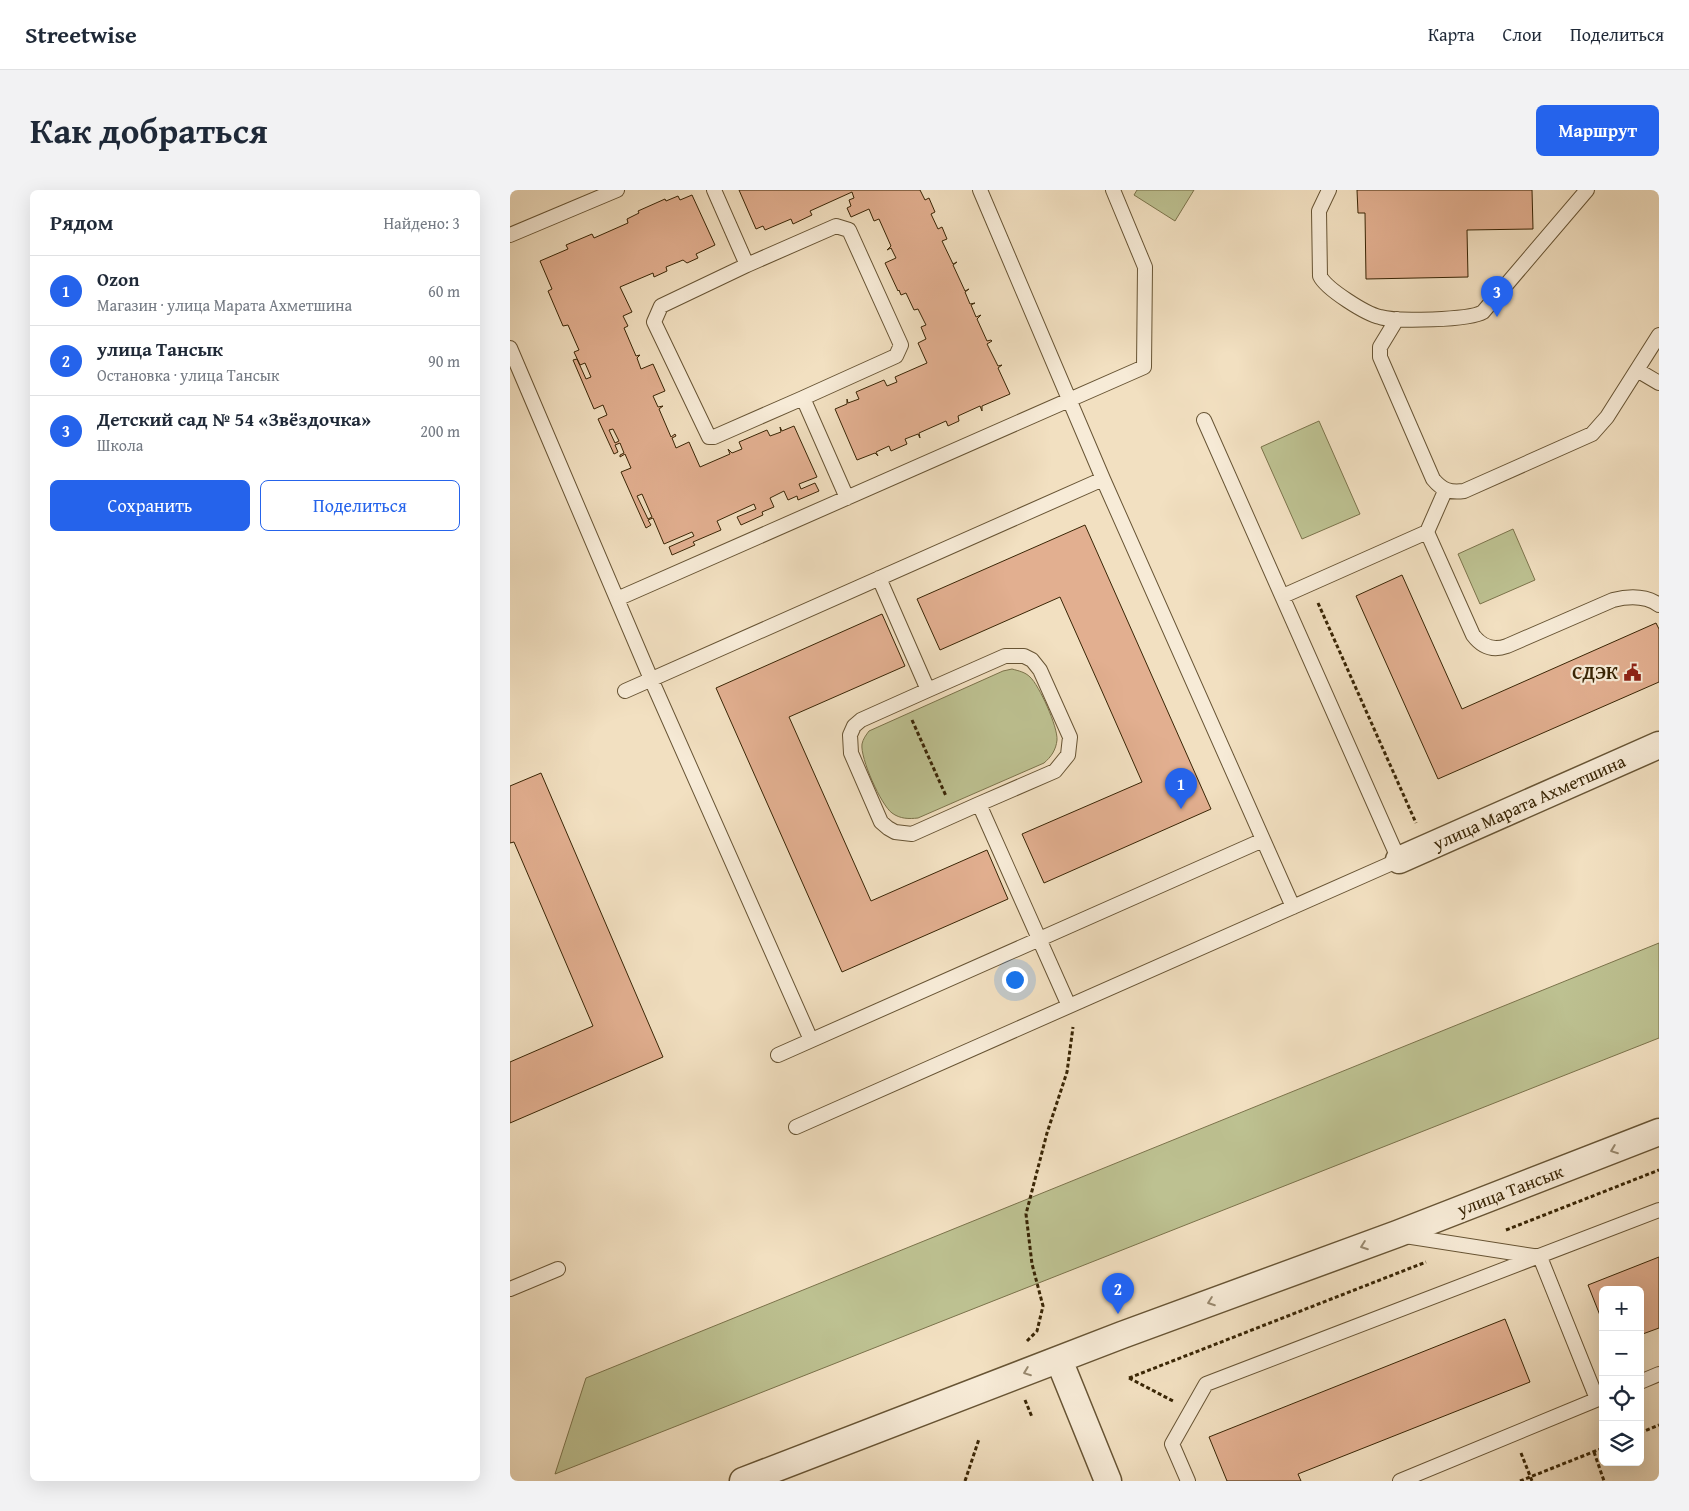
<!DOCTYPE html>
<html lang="ru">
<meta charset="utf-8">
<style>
:root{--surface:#fff;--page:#f2f2f3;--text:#1f2937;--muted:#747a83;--line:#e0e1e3;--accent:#2563eb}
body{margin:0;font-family:"Gentium Book Plus",serif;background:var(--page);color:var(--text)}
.controls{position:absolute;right:15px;bottom:15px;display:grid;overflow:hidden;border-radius:8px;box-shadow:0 5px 20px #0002}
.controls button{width:45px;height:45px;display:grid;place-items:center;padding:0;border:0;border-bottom:1px solid var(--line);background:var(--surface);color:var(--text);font:25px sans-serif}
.you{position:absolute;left:504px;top:789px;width:18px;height:18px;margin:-12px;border:4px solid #fff;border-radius:50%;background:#1a73e8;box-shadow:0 0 0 8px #1a73e833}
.badge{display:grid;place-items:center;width:32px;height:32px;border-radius:50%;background:var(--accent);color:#fff;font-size:16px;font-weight:700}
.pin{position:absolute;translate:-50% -41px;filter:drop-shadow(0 1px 2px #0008)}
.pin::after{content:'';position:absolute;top:26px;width:18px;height:15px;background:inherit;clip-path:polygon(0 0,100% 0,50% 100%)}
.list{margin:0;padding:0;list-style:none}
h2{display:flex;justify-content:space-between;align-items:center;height:65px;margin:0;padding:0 20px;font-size:21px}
h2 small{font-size:16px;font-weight:400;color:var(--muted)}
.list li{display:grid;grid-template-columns:32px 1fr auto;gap:15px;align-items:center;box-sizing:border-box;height:70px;padding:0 20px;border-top:1px solid var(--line)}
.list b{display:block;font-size:19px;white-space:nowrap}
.list p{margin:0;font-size:16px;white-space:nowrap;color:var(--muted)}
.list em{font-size:16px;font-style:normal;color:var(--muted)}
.actions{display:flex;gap:10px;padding:15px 20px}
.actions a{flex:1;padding:11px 0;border:1px solid var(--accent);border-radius:8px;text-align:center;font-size:18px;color:var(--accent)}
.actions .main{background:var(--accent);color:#fff}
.icon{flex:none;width:28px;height:28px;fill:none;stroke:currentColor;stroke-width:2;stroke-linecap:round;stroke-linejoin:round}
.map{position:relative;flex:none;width:1149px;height:1291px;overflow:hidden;border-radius:8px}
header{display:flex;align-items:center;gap:30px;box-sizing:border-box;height:70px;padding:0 25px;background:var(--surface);border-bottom:1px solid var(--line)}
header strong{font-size:24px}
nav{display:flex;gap:28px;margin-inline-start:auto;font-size:18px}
.intro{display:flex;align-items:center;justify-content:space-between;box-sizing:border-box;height:120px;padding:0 30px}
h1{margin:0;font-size:35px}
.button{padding:12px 22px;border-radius:8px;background:var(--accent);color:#fff;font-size:18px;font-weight:700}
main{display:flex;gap:30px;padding:0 30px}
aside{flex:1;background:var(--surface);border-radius:8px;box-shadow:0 5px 20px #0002}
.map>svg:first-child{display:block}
.green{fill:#bdc191;stroke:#7b734b}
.building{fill:#e2af90;stroke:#392505;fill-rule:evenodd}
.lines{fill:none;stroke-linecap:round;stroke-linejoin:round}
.lane-casing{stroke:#675434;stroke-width:16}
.street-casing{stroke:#675434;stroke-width:29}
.path{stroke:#392505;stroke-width:3;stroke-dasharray:4 2.5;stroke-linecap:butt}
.lane{stroke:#f7ebd7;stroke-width:14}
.street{stroke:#f7ebd7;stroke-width:26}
.oneway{stroke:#98886e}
.labels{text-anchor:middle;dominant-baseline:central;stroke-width:4.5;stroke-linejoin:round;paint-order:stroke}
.poi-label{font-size:18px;font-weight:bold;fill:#392505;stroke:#f7ebd7;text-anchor:end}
.street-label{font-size:18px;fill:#392505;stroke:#f7ebd7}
</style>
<header>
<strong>Streetwise</strong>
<nav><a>Карта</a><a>Слои</a><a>Поделиться</a></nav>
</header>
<div class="intro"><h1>Как добраться</h1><a class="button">Маршрут</a></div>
<main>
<aside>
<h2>Рядом<small>Найдено: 3</small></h2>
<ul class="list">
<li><span class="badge">1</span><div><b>Ozon</b><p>Магазин · улица Марата Ахметшина</p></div><em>60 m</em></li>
<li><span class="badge">2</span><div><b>улица Тансык</b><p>Остановка · улица Тансык</p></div><em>90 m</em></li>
<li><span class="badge">3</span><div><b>Детский сад № 54 «Звёздочка»</b><p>Школа</p></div><em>200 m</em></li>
</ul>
<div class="actions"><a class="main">Сохранить</a><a>Поделиться</a></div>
</aside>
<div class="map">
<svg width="1149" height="1291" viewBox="0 0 1149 1291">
<rect width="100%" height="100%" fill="#f2e0c1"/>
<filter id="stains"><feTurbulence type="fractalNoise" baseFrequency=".004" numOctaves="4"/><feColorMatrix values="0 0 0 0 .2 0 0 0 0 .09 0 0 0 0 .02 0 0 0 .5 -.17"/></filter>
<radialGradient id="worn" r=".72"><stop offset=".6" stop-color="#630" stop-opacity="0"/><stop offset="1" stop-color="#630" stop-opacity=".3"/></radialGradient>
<path class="green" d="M627 0H684L665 31 624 5Z
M809 231 850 324 792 349 751 257Z
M1003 339 1025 390 970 414 948 364Z
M502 479C509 481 515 482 520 487 529 495 548 537 547 550 546 560 541 567 534 573L408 628C399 629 390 629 382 623 371 615 350 568 352 554 353 549 356 545 359 541L493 481Z
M1149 753V848L45 1284 76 1188Z"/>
<path class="building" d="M229 0H410L415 10 419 8 425 22 421 24 428 39 432 37 437 49 432 51 443 74 447 72 443 75 455 101 459 99 455 102 460 114 465 113 461 115 466 127 471 125 467 129 477 151 481 150 482 151 477 154 488 176 492 175 488 178 500 204 472 216V221L470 216 448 226 449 231 438 236 436 231 409 243 410 248 408 244 395 249 397 254 381 261 379 256 366 262 368 266 365 263 347 270 325 219 337 214V209L338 213 349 209 346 202 374 190 377 196 387 192 385 187 417 173 408 153 416 149 411 137 416 135 408 119 404 120 396 103 391 105 389 100 388 101 375 73 386 68 381 58 377 60 381 56 369 29 364 31 359 19 341 27 337 18 341 16 339 10 344 8 342 2 300 21 302 25 283 34 281 29 255 40 253 36 246 39Z
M847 0H1022L1023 39 957 40 958 87 856 89 855 23H848Z
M182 5 205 55 186 64 188 68 177 73 173 70 156 77 157 81 144 87 143 83 110 97 122 122 113 126 118 136 114 138 126 166 130 165 127 168 131 179 143 174 155 201 143 206 148 217 153 216 149 219 161 247 165 244 166 246 162 248 166 258 179 252 190 277 220 264 218 259 222 263 232 259 229 252 257 240 260 246 271 242 270 237 272 241 284 236 307 287 289 294 291 299 305 293 309 301 288 310 287 306 278 310 274 301 260 308 264 317 252 322 253 325 231 335 227 327 246 319 244 314 207 331 211 340 183 352 185 355 162 365 159 357 184 346 182 342 154 354 143 328 138 330 141 335 136 338 111 282 121 278 115 264 110 267V265L114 263 110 253 105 255 108 262 104 264 88 229 97 225 93 215 84 219 63 170 67 169 76 189 81 187 75 173 70 175 64 162 69 160 58 135 53 136 38 101 42 99 30 71 58 59 56 55 82 44 84 48 118 33 117 29 129 23 128 21 155 9 156 11 168 6 170 10ZM103 239 109 251 105 253 99 240ZM132 304 142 327 138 329 127 306Z
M575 335 701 619 534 693 512 644 632 592 591 499 550 407 430 460 407 409Z
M892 385 952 519 1146 433 1149 439V492L928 589 846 406Z
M372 424 395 476 279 527 361 711 477 660 498 709 332 782 206 498Z
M31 583 153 867 0 933V872L83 836 4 652 0 653V596Z
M1149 1067V1138L1130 1145V1100H1093V1133L1078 1095Z
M995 1129 1020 1192 788 1284 791 1291H717L699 1247Z"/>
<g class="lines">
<defs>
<path id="lane" d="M204 0 237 75 326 36 339 40 391 155 386 166 293 208 337 308
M470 0 593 289 783 717
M819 0 809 21 810 86C816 99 856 124 870 127 886 132 960 130 973 122L1077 0
M0 45 107 0
M237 75 151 116 144 132 199 247H204L293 208
M887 129 870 157V167L923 289C932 300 940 303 954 301L1082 244 1097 227 1149 145
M0 158 141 489 301 850
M1127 180 1149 193
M917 342 935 301
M369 388 418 500 495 466H514L522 470 530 480 560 547 558 565 545 581 469 614 559 816
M773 406 917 342 963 445C972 457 983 461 997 456L1103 410C1119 406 1135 405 1149 415
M107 409 634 177 635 77 603 0
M418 500 351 530 344 536 340 545 341 563 371 632 378 638 385 642 402 644 469 614
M115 501 593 289
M268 865 753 650
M286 937 889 670 694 230
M895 1046 1030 1067 1087 1209
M0 1099 48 1079
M1130 1192 1149 1184
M678 1291 662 1254 696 1194 1149 1020
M890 1291 1093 1207"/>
<path id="street" d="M889 670 1149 555
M549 1170 598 1291
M233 1291 612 1145 887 1044 1149 942"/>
</defs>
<use href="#lane" class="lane-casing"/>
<use href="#street" class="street-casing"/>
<path class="path" d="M808 413 906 633
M402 530 436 606
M996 1040 1149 980
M517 1151 527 1141 533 1116 522 1074 516 1024 537 943 557 882 563 837
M619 1188 916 1072
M619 1188 663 1211
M515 1210 522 1227
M1130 1243 1149 1235
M1084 1262 1094 1291
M1011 1263 1022 1291
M455 1291 469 1249
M1010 1291 1093 1258"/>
<use href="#lane" class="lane"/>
<use href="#street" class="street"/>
</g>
<defs><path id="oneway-chevron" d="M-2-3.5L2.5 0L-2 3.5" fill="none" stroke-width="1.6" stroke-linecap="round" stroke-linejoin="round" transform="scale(1.25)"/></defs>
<g class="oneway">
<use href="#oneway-chevron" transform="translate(1104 960) rotate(159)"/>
<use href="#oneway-chevron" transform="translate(854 1056) rotate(160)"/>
<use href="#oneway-chevron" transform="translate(701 1112) rotate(160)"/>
<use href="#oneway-chevron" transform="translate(517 1182) rotate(159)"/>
</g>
<defs>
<symbol id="civic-bare" viewBox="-9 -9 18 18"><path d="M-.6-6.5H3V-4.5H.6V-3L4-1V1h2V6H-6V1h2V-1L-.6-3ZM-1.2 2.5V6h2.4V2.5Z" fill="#8f2418" stroke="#f7ebd7" stroke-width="2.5" paint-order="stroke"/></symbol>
</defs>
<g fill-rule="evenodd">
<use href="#civic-bare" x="1110" y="470" width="25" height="25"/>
</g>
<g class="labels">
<g class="poi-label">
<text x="1108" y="482">СДЭК</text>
</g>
<g class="street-label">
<text transform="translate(1019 612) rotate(-24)">улица Марата Ахметшина</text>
<text transform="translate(1000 1000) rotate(-21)">улица Тансык</text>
</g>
</g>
<rect width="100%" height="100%" filter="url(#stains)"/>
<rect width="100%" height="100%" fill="url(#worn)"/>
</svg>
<div class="controls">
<button>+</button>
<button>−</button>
<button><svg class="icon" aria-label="locate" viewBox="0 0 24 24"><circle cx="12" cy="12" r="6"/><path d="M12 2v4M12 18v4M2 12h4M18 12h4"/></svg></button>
<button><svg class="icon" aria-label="layers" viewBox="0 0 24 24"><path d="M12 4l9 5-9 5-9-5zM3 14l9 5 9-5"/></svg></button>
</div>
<div class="you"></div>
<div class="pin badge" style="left:671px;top:619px">1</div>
<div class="pin badge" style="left:608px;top:1124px">2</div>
<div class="pin badge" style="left:987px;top:127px">3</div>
</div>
</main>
